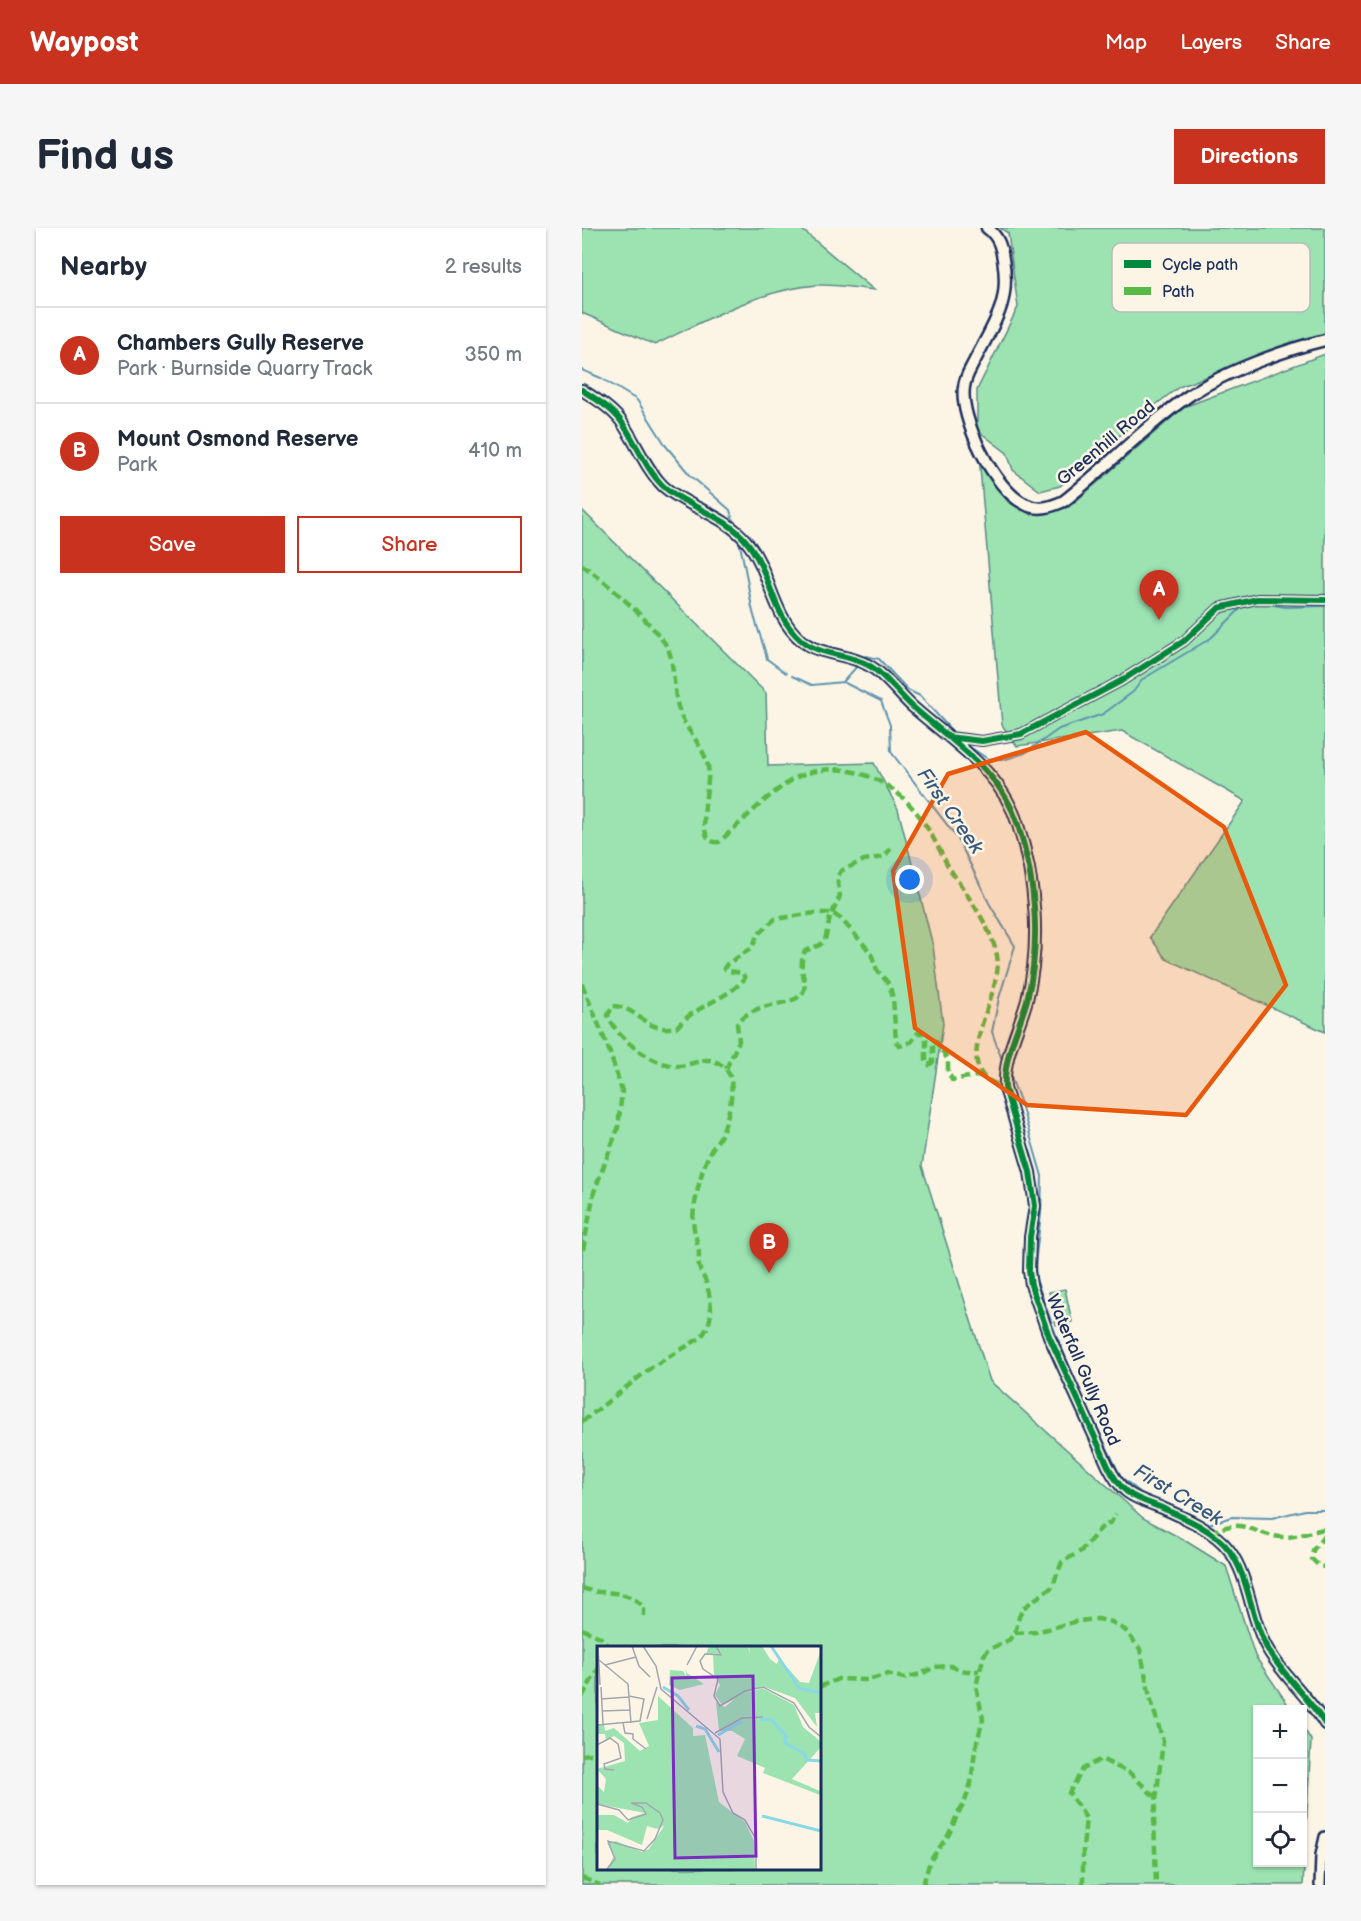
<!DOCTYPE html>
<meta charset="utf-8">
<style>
:root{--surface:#fff;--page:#f6f6f7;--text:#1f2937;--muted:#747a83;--line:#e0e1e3;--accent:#c8321e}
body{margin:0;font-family:"Balsamiq Sans",sans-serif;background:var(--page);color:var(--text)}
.controls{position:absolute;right:18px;bottom:18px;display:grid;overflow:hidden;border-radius:0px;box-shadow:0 2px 4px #0004}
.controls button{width:54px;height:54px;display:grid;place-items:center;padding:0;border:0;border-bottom:2px solid var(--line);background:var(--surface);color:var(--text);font:30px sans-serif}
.you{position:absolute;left:328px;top:652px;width:21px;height:21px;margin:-15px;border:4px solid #fff;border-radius:50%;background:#1a73e8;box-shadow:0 0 0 9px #1a73e833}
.badge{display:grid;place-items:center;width:39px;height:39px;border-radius:50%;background:var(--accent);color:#fff;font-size:20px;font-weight:700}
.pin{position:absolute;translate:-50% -50px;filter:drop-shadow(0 2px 3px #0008)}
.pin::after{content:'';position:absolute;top:32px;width:21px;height:18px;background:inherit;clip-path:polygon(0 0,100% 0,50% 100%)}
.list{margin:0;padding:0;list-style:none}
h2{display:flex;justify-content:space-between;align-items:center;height:78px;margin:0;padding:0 24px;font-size:26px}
h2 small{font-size:20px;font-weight:400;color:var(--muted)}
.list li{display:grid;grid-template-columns:39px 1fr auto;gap:18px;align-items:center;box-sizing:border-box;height:96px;padding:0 24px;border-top:2px solid var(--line)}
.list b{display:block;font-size:22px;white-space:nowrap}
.list p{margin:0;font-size:20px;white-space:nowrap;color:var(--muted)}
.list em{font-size:20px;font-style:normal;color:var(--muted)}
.actions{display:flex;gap:12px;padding:18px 24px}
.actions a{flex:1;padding:14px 0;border:2px solid var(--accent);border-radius:0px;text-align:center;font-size:21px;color:var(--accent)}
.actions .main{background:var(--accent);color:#fff}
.icon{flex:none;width:33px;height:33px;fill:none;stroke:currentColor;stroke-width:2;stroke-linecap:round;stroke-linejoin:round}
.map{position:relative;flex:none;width:743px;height:1657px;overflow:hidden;border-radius:0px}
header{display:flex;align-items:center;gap:36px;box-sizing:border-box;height:84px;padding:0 30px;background:var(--accent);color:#fff}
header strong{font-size:28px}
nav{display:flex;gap:33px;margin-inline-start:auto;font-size:21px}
.intro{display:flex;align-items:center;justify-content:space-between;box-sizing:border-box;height:144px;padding:0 36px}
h1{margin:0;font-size:42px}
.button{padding:15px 27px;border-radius:0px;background:var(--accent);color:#fff;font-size:21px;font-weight:700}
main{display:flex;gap:36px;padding:0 36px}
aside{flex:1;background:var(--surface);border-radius:0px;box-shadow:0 2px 4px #0004}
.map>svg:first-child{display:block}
.green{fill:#9ce3b1;stroke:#5c8988;stroke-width:1.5;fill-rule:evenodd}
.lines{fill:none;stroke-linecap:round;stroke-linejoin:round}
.stream{stroke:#5d94b0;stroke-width:2}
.minor-casing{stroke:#1b2f5e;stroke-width:12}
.tertiary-casing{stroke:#1b2f5e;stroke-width:14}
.secondary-casing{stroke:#1b2f5e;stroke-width:15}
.minor{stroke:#fcf5e5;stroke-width:8}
.tertiary{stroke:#fcf5e5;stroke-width:9}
.secondary{stroke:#fcf5e5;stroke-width:10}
.quiet{stroke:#58b947;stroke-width:4.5;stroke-dasharray:9 4.5;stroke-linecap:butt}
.cycleway-casing{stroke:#fcf5e5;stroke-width:10}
.cycleway{stroke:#00873e;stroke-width:6}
.marked{fill:#e8590c;fill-opacity:0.2;stroke:#e8590c;stroke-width:4.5;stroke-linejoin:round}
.labels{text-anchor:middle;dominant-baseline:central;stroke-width:5;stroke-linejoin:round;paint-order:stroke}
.street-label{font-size:18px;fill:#1b2f5e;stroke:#fcf5e5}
.water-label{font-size:20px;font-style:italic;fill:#365980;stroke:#fcf5e5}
.inset-river{fill:none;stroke:#89d8e6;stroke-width:3}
.inset-road{fill:none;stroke:#a2a6af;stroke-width:1.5}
.view{fill:#7b2cbf;fill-opacity:0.15;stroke:#7b2cbf;stroke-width:3}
.inset-edge{fill:none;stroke:#1b2f5e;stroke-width:3}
.key{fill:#fcf5e5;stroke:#b8babc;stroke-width:1.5}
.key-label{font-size:16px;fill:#1b2f5e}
</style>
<header>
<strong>Waypost</strong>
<nav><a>Map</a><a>Layers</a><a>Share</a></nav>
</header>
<div class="intro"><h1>Find us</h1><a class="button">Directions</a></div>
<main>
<aside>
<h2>Nearby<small>2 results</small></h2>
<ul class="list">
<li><span class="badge">A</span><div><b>Chambers Gully Reserve</b><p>Park · Burnside Quarry Track</p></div><em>350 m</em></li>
<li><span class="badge">B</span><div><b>Mount Osmond Reserve</b><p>Park</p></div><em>410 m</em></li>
</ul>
<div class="actions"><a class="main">Save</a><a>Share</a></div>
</aside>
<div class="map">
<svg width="743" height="1657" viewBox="0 0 743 1657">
<rect width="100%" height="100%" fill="#fcf5e5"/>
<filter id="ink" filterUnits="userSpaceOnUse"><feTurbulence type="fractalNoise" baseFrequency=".0167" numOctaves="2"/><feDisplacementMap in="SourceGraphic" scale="12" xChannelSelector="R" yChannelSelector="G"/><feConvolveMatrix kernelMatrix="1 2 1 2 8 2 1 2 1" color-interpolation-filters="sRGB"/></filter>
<g filter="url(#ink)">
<path class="green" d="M0 0H218L292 62C274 60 254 56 236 57 178 61 124 92 73 117L0 85Z
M418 0H743V106L730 109 597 159 576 175 478 258 458 263 431 242 425 225 395 202V162L436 79 426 5Z
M743 126V804L584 731 568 709 663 573 540 503 435 518 420 497 397 228 411 253 426 274 450 287 487 279 602 179Z
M0 282 184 465 186 538 292 535 316 581 351 718 361 796 340 938 408 1153 561 1290 602 1312 644 1338 673 1428 709 1481 676 1482V1634H720L721 1499 729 1512 721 1657H0ZM16 1420H237V1640H16Z
M483 1061 490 1094 474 1097 467 1064Z"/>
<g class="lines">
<path class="stream" d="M0 142 19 150 55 172 84 218 108 247 148 282 152 296
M157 314C163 336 166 358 170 380 174 397 181 414 185 431L204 445
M280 432 284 428 297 431 326 462 338 468 370 503
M210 448 230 457 261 454 299 473 308 497 309 524 376 611 407 675 433 718 417 770 410 804 420 832
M261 454 276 437
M382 515 406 531H424L443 525 477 501 521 486 551 464 561 451 629 410 660 379 680 375 704 379 743 378
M428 847 438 873 460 948 459 986 453 1036 454 1051 473 1104 499 1166 539 1249 559 1265 578 1274
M623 1297 650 1289 690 1290 723 1282H743
M671 1367 684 1407
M699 1432 706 1442
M719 1458 743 1485
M743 1657V1656"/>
<defs>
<path id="minor" d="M368 509 400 513 439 506 539 453 602 413 637 380 675 371 743 372"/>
<path id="tertiary" d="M0 162C14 171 29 180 39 193 54 214 63 240 81 258 106 280 143 287 164 313 189 342 189 387 219 412 238 428 264 425 286 437 302 445 318 468 332 480 373 516 419 543 436 597 454 653 459 715 445 772 437 801 421 829 423 860L448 944 453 978 448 1009 447 1043 449 1057 467 1108 526 1238C531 1248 536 1257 545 1264 554 1271 567 1275 578 1279 601 1289 632 1302 647 1322 668 1350 668 1390 685 1420 701 1448 726 1468 743 1496
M738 1657 739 1627 743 1609"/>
<path id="secondary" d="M405 0C416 8 419 18 421 31 429 76 411 96 392 134 388 142 383 149 382 159 377 190 413 263 443 276 456 283 469 279 482 273 525 239 563 198 608 167 642 144 702 122 743 112"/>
</defs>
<use href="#minor" class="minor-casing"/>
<use href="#tertiary" class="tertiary-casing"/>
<use href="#secondary" class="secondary-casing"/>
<use href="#minor" class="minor"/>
<use href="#tertiary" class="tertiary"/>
<use href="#secondary" class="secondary"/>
<path class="quiet" d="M0 337C20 350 79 402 87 423 93 442 91 463 97 482 103 502 121 516 126 538 130 553 109 618 137 614 161 593 183 569 210 552 248 530 297 544 326 575 343 592 354 615 365 636 382 665 408 694 415 728 422 761 376 824 403 850 408 854 416 857 423 860
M0 756 27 822 40 863 36 900 12 964 0 1027
M144 841 157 813 155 796C174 770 211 781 221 764 227 754 214 741 223 723L238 717 243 712 248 690 258 668 255 649 259 643 282 632 302 629 309 620
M0 1194 70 1139 118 1110C133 1094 130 1074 124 1054 122 1049 118 1044 117 1038 116 1032 118 1025 116 1019 112 999 109 996 113 975 116 960 119 945 125 931 128 922 135 915 139 907 146 892 156 854 144 841 126 823 115 837 97 838 73 839 33 810 26 787L31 778C49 778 59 794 75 799 81 801 89 800 95 799 112 778 148 770 163 750L160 745 146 743 142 740 145 736 170 720 176 706 193 691 233 685H250L259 691 284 719 290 728 295 742 307 756 311 770 314 814 318 818 329 814 336 805H341L344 811V833L347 837 351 834V813H354L366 832V843L370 852 393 848 402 849
M628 1305C665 1286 673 1311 706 1309 718 1308 731 1303 743 1301
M743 1307 731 1322 730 1331 737 1338 743 1339
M0 1360C23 1369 40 1358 62 1379V1388
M0 1401 18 1409 25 1417V1420
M433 1405 454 1404 496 1393 516 1391 530 1394 543 1402 558 1421 568 1469 581 1513 572 1589 574 1657
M237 1459 256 1451 286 1452 305 1446 322 1450 339 1446 353 1439 368 1438 383 1443H397
M0 1469 16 1441
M0 1527 16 1525
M0 1650 18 1657
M341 1657 348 1633 367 1606 376 1585 382 1576 389 1555 393 1522 401 1491 394 1458 402 1427 406 1422 427 1412 433 1405 437 1389 441 1380 470 1359 480 1334 499 1323 519 1300 529 1294 534 1286
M501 1657V1620L504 1590 487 1565 501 1541 519 1531 548 1545 574 1570"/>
<defs>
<path id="cycleway" d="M0 162C14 171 29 180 39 193 54 214 63 240 81 258 106 280 143 287 164 313 189 342 189 387 219 412 238 428 264 425 286 437 302 445 318 468 332 480 373 516 419 543 436 597 454 653 459 715 445 772 437 801 421 829 423 860L448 944 453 978 448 1009 447 1043 449 1057 467 1108 526 1238C531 1248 536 1257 545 1264 554 1271 567 1275 578 1279 601 1289 632 1302 647 1322 668 1350 668 1390 685 1420 701 1448 726 1468 743 1496
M366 509 400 513 439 506 539 453 602 413 637 380 675 371 743 372"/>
</defs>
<use href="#cycleway" class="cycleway-casing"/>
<use href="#cycleway" class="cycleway"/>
</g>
</g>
<path class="marked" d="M504 504 642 599 704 757 604 887 445 877 333 800 311 643 366 546Z"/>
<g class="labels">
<g class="street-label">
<text transform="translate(524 215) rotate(-40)">Greenhill Road</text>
<text transform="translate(501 1142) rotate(67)">Waterfall Gully Road</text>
</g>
<g class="water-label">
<text transform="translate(368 583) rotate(55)">First Creek</text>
<text transform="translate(596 1267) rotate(31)">First Creek</text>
</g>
</g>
<g transform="translate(15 1418)">
<rect width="224" height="224" fill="#fcf5e5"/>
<path d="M112 0H151L153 9 152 0H165L173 13 180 18 182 12 203 36 212 37 223 7V67H218L220 81 198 52 165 40 125 59 118 49 123 39 117 29 116 9 109 8ZM90 22V27L107 38 83 44 72 39 73 24 86 25 89 30ZM165 42 197 59 206 81 223 95 224 101 195 133 223 145V149L166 127 168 122 140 110 148 93 135 85H122L119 56 128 61 141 50ZM61 50 96 82V90L108 89 122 156 148 176 157 195 158 223H10L17 210 10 197 19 195 45 206 52 203 67 180 60 183 50 180 45 199 10 184H0V169H17L31 177 35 171 48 167 0 158V139L7 146 9 133 0 123 28 115 27 97 17 90 9 94 8 88H0V79L7 78 8 85 17 82 43 105 52 100 42 77 61 74Z" fill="#9ce3b1"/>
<path class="inset-river" d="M174 0 202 42 224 47M66 41 81 50 92 64M163 73 175 74 189 90 188 97 207 107 210 114 224 115M99 80 108 83 122 106M121 89 145 75M165 170 224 185"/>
<path class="inset-road" d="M1 0 3 39M35 0 42 20 53 31M46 0 59 20 64 43 123 93 126 146 136 167 148 174 159 193V223M119 0 124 9 108 8 103 15 106 23 121 33 117 50 123 60 148 45 166 41 197 57 212 81 224 91M2 14 31 38 34 77M8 19 39 11M90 19 100 0M4 41 6 78M4 53 32 51M5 65 33 64M50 73 60 41M26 77 28 87 36 88V93L49 103M0 79 43 75 47 53 32 50M118 87 145 72 166 71M0 99 13 92 21 98 24 112 7 118 8 123 17 124M0 158 22 164 31 174 49 168 45 161 34 157H49L63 167 66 174 58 193 47 205 11 195 18 213 10 223"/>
<path class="view" d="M156 30 159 210 78 212 75 32Z"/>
<rect width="224" height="224" class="inset-edge"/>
</g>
<rect x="530" y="15" width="198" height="69" rx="9" class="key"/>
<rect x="542" y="32" width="27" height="8" fill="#00873e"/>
<rect x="542" y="59" width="27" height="8" fill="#58b947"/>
<g class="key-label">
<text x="580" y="42">Cycle path</text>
<text x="580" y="69">Path</text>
</g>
</svg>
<div class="controls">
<button>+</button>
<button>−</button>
<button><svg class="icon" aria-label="locate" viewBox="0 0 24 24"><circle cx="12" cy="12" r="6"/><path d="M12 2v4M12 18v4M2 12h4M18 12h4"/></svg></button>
</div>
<div class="you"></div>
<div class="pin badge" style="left:577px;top:392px">A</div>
<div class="pin badge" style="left:187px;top:1045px">B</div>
</div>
</main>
